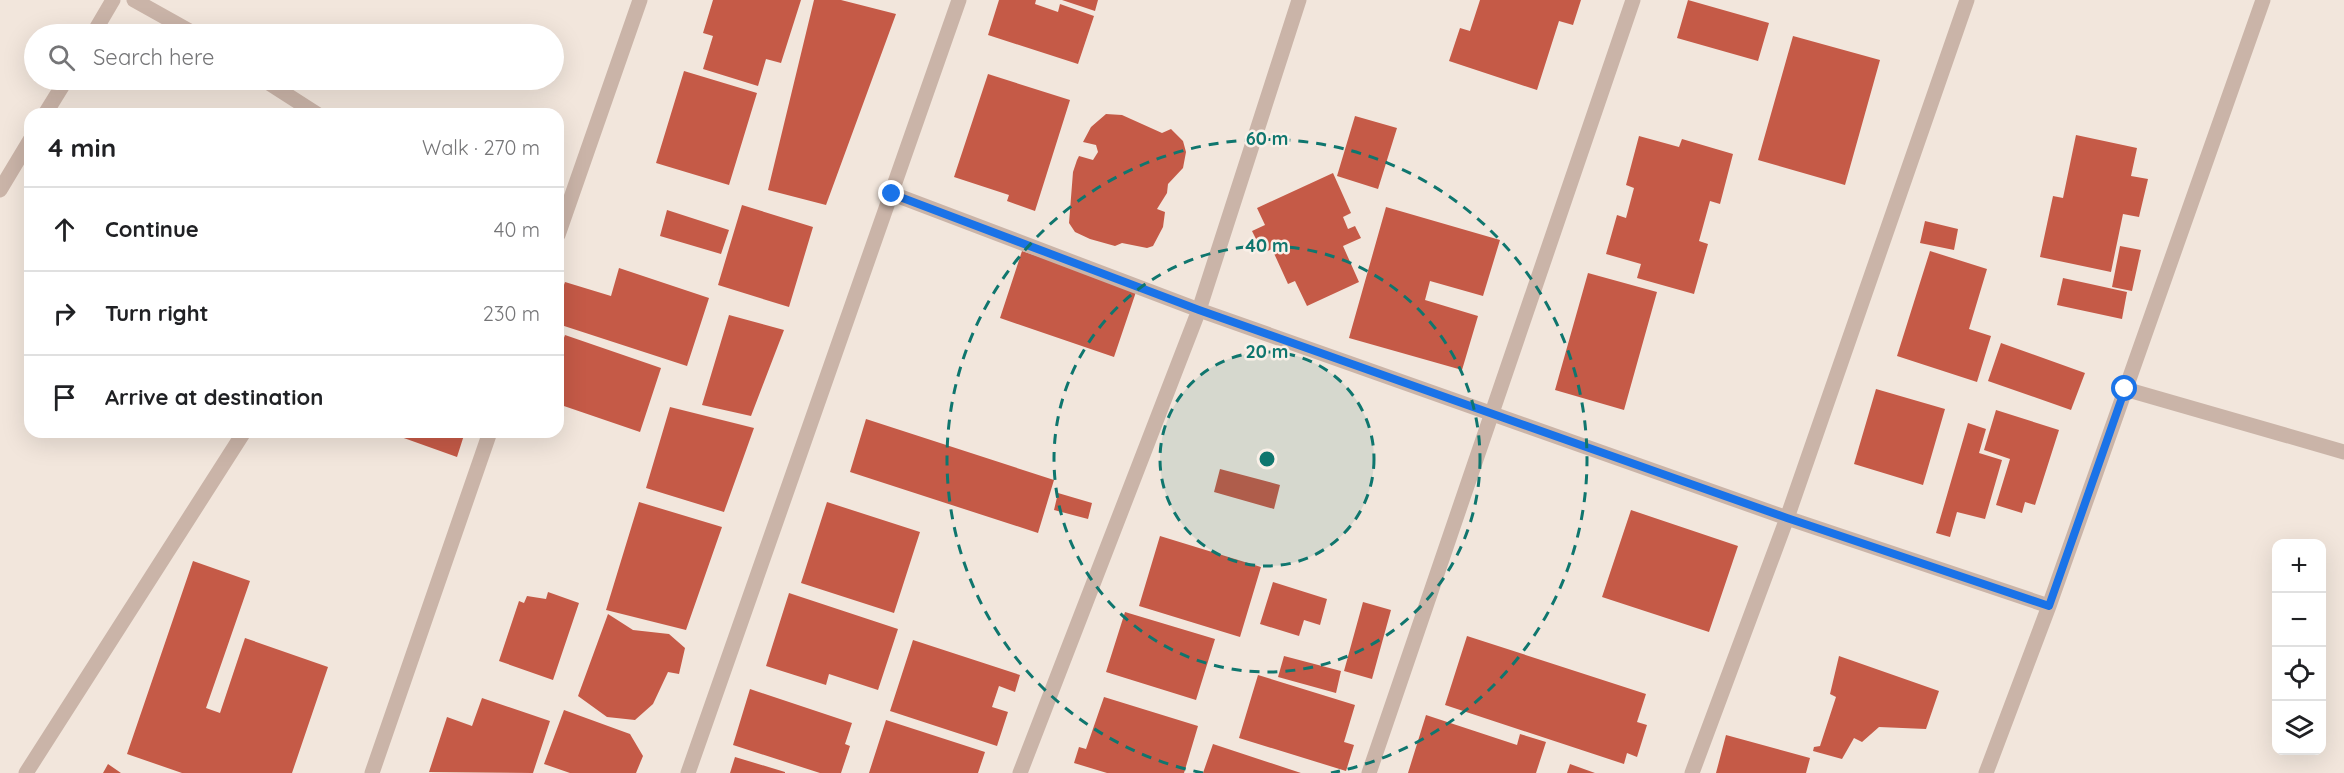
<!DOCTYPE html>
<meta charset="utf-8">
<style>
:root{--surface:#fff;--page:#f2f2f2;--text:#202124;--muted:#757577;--line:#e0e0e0}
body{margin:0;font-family:Quicksand,sans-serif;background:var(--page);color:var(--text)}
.controls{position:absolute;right:18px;bottom:18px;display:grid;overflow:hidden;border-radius:12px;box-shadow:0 6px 24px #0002}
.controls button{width:54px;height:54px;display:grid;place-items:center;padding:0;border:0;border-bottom:2px solid var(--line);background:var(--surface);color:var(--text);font:30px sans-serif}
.stop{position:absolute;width:18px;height:18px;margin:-14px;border:4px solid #1a73e8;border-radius:50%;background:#fff}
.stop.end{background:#1a73e8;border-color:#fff;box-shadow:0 2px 6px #0008}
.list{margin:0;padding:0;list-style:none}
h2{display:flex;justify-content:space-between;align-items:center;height:78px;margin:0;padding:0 24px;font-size:26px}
h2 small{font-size:20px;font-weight:400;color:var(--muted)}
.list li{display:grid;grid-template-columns:39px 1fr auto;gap:18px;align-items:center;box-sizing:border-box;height:84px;padding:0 24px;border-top:2px solid var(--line)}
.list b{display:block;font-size:22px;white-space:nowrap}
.list em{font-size:20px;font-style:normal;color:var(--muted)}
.icon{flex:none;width:33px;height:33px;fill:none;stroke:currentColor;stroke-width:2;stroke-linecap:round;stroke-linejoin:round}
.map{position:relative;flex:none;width:2344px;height:773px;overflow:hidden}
.search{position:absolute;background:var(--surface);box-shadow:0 6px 24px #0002;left:24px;top:24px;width:540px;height:66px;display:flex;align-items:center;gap:15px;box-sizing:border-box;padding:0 21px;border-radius:33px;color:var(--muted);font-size:22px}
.panel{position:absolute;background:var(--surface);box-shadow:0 6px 24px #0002;left:24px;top:108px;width:540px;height:330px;border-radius:18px}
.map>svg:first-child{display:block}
.building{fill:#c55a47}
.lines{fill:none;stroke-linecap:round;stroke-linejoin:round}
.street{stroke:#cab4a8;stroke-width:15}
.route{stroke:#1a73e8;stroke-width:8}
.ring{fill:none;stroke:#0f766e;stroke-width:3;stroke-dasharray:10 8}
.centre{fill:#0f766e;stroke:#f9f0e8;stroke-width:3}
.ring-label{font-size:18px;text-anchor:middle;font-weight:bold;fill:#0f766e;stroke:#f9f0e8;stroke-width:5;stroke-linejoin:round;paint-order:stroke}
</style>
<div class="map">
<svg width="2344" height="773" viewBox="0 0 2344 773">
<rect width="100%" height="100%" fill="#f2e6dc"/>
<path class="building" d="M713 0H801L781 63 766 59 758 86 703 69 713 36 703 33Z
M814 0H841L896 14 826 205 768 190Z
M999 0H1036L1035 4 1058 12 1060 4 1094 16 1078 64 988 35Z
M1062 0H1098L1095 11Z
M1480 0H1581L1573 25 1559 21 1537 90 1449 61 1460 28 1470 31Z
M1688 0 1769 23 1758 61 1677 38Z
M1793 36 1880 60 1845 185 1758 160Z
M684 71 757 93 729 185 656 163Z
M988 74 1070 100 1035 211 1007 201 1009 195 954 177Z
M1106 114 1122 115 1162 133 1171 129 1183 141 1186 152 1183 168 1168 184 1167 193 1157 209 1165 212 1163 227 1153 246 1147 248 1122 243 1115 246 1090 239 1075 232 1069 223 1073 172 1077 160 1079 156 1093 160 1098 152 1096 145 1083 142 1091 127Z
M1355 116 1397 128 1378 189 1337 176Z
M2076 135 2137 148 2131 176 2148 179 2139 217 2123 214 2111 272 2040 257 2053 196 2063 198Z
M1639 136 1679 147 1682 139 1733 154 1720 204 1710 201 1699 241 1708 244 1694 294 1637 278 1641 264 1606 254 1617 215 1626 218 1634 188 1626 185Z
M1333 173 1351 213 1343 217 1348 229 1355 226 1361 238 1343 246 1359 282 1307 306 1295 281 1288 284 1272 249 1263 253 1252 231 1265 225 1257 208Z
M742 205 813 227 789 307 718 285Z
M1386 207 1500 240 1483 296 1430 281 1425 300 1478 316 1462 370 1349 338Z
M667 210 729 230 721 254 660 236Z
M1925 221 1958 229 1954 250 1920 243Z
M2120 246 2141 250 2132 291 2112 287Z
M1022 251 1137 289 1114 357 1000 318Z
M1930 251 1987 269 1969 329 1991 336 1977 382 1897 356Z
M619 268 709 298 687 366 558 324V302L565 282 611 296Z
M1588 273 1657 292 1624 410 1555 390Z
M2063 278 2127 292 2122 319 2057 305Z
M729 315 784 330 751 416 702 405Z
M565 335 661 368 640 432 558 404V354Z
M2001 343 2085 373 2071 410 1988 381Z
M1876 389 1945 409 1923 485 1854 464Z
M670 407 754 428 724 512 646 488Z
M1996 410 2059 430 2035 505 2025 502 2022 513 1996 505 2010 459 1984 450Z
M866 419 1054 480 1038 533 850 472Z
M1968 423 1986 429 1979 453 2002 460 1985 519 1957 512 1950 537 1936 533Z
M387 432H465L457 457Z
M1220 469 1280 485 1274 509 1214 492Z
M1058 493 1092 503 1088 519 1054 510Z
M639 502 722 527 686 630 606 610Z
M827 502 920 532 894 613 801 583Z
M1631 510 1738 546 1709 632 1602 597Z
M1160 536 1261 567 1240 637 1139 606Z
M193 561 250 581 206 708 220 713 245 638 328 667 292 773H182L127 754Z
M1273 582 1327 599 1320 625 1304 620 1299 636 1260 624Z
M548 592 579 603 553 680 499 661 519 601 524 603 527 596 546 599Z
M789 593 898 629 878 690 829 674 826 685 766 666Z
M1363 602 1391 610 1372 679 1344 671Z
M1125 612 1215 639 1196 700 1106 672Z
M608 614 633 630 669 634 685 648 679 674 668 672 653 704 635 720 607 717 578 696Z
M1467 636 1646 694 1637 722 1647 725 1637 757 1627 753 1624 764 1445 705Z
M913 640 1020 675 1015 692 999 686 992 707 1008 712 997 746 890 711Z
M1284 656 1341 671 1336 693 1278 677Z
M1839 656 1939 691 1926 729 1879 727 1862 742 1854 738 1842 759 1813 751 1814 747 1820 746 1836 697 1830 694Z
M1258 675 1355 705 1344 742 1354 745 1346 771 1239 738Z
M750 689 852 723 845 744 850 746 841 773H820L733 745Z
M1104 697 1198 726 1184 773H1107L1074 763 1079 747 1086 749Z
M482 698 550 721 533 773 429 772 447 717 472 726Z
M564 710 630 734 643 756 636 773H570L544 764Z
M1426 715 1517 745 1520 734 1546 742 1536 773H1408Z
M886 720 985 752 978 773H869Z
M1726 735 1810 758 1806 773H1716Z
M1213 744 1301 773H1203Z
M735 757 785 772V773H730Z
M108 764 121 773H103Z
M1570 764 1595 773H1567Z"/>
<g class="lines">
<path class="street" d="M134 0 195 34
M93 34 113 0
M264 80 317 114
M45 114 66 80
M0 190 30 140
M893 194 1199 310 1787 518 2049 606
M558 235 640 0
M2125 389 2344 452
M26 773 244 432
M372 773 490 432
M688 773 959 0
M1020 773 1199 310 1299 0
M1369 773 1633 0
M1692 773 1787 518 1967 0
M1986 773 2049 606 2263 0"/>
</g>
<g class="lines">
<path class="route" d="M892 194 1199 310 1787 518 2049 606 2125 389"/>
</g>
<circle cx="1267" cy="459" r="107" fill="#0f766e" fill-opacity=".12"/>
<g class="ring">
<circle cx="1267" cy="459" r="107"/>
<circle cx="1267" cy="459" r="213"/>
<path d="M1203 773A320 320 0 1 1 1331 773"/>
</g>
<circle cx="1267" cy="459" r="9" class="centre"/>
<g class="ring-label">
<text x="1267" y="145">60 m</text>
<text x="1267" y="252">40 m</text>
<text x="1267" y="358">20 m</text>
</g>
</svg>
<div class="controls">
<button>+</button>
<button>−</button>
<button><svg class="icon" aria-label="locate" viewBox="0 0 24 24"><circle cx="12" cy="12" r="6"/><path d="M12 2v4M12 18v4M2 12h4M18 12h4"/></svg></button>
<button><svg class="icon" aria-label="layers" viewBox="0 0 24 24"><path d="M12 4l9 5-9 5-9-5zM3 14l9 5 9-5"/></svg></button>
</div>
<div class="stop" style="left:2125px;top:389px"></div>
<div class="stop end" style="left:892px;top:194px"></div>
<div class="search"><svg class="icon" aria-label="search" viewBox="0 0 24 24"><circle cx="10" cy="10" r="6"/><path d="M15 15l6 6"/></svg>Search here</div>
<section class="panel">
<h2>4 min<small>Walk · 270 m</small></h2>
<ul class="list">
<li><svg class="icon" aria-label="ahead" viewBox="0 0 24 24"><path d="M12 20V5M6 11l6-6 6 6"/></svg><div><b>Continue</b></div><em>40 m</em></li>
<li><svg class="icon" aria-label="right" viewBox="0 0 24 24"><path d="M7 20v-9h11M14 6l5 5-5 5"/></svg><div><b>Turn right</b></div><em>230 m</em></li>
<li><svg class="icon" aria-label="arrive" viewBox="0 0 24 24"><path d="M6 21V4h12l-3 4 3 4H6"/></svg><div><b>Arrive at destination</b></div></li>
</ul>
</section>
</div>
